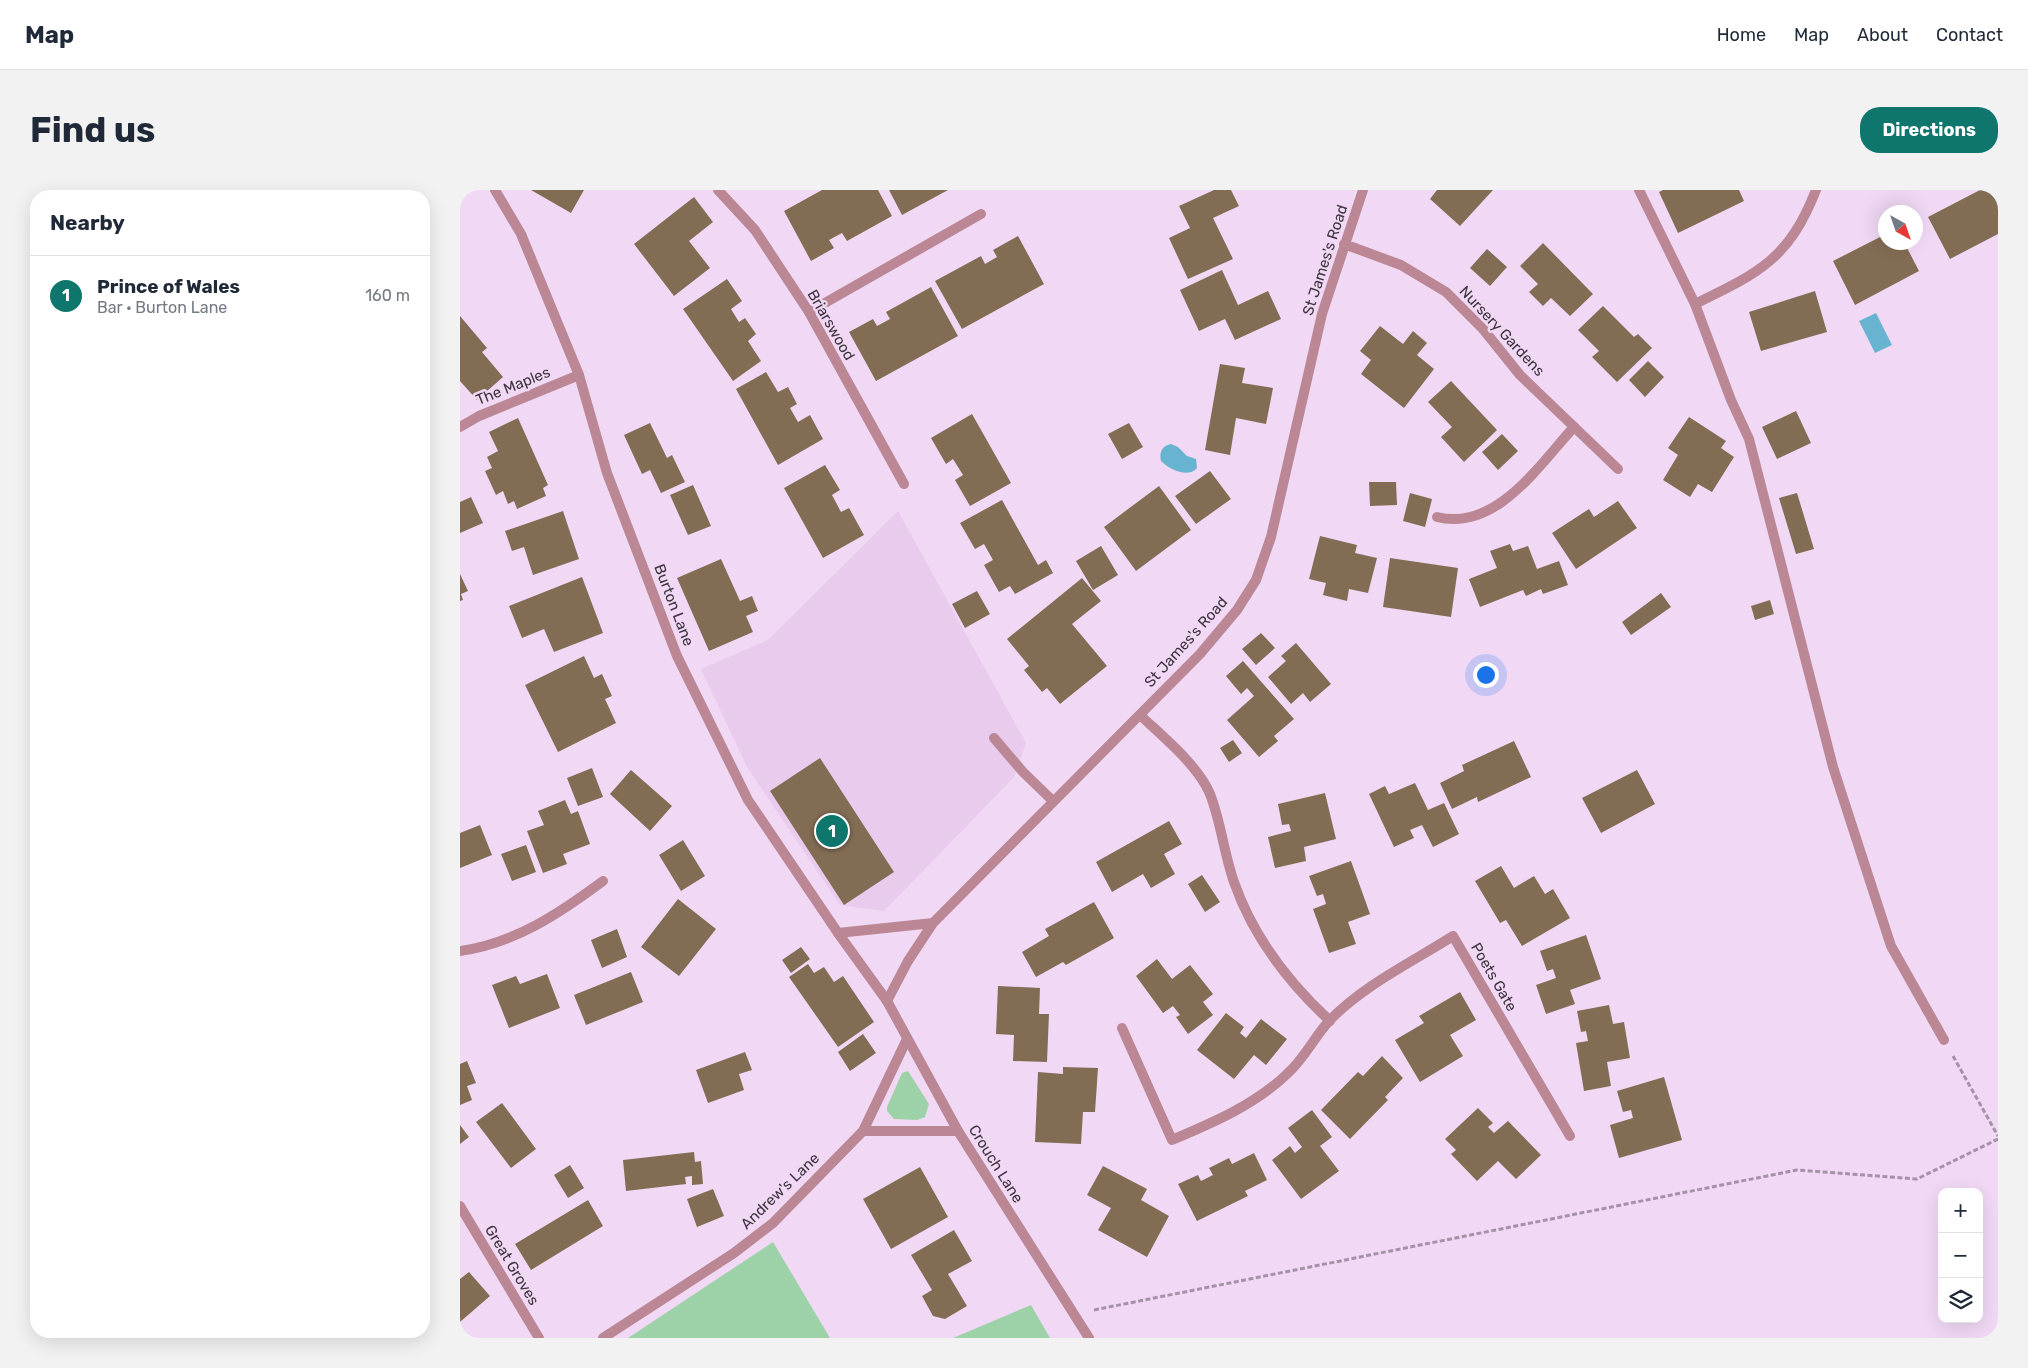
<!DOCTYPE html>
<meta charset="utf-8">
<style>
:root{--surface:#fff;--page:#f2f2f3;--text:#1f2937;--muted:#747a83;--line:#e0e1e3;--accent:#0f766e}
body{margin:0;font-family:Rubik,sans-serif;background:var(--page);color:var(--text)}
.controls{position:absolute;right:15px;bottom:15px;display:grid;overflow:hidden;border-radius:10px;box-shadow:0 5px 20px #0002}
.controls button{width:45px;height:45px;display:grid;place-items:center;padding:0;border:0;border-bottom:1px solid var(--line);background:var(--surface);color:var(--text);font:25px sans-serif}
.compass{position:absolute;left:1418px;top:15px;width:45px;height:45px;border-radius:50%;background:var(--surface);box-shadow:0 5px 20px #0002;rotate:140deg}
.you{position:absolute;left:1025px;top:484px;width:18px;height:18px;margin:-12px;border:4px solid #fff;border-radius:50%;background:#1a73e8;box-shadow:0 0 0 8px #1a73e833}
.badge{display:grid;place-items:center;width:32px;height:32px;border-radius:50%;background:var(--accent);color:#fff;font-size:16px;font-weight:700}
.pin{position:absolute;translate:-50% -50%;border:2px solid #fff;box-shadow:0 1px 5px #0006}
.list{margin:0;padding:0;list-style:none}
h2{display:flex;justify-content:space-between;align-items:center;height:65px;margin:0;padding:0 20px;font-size:21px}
h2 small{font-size:16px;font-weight:400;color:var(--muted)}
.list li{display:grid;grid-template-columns:32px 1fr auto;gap:15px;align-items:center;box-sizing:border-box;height:80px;padding:0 20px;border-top:1px solid var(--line)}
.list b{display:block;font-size:19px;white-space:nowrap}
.list p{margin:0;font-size:16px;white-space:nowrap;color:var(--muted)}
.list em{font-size:16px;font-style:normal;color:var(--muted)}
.icon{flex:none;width:28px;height:28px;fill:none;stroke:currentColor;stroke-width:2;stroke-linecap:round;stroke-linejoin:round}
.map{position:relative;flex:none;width:1538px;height:1148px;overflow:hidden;border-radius:20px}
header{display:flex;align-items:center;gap:30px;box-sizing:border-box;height:70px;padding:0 25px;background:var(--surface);border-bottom:1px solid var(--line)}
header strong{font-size:24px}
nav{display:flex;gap:28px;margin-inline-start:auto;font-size:18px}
.intro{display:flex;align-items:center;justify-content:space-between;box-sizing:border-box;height:120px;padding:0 30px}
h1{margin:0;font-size:35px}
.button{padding:12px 22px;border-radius:20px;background:var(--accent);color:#fff;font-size:18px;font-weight:700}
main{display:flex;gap:30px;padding:0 30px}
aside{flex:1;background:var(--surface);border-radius:20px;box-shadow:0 5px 20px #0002}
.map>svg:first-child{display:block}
.built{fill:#e8cbed}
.green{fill:#9dd2a9}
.water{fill:#68b4d0}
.building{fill:#826c54}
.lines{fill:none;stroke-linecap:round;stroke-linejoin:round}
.path{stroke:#a492a6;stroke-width:3;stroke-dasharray:5 2.5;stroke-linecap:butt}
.service{stroke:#bb8795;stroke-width:10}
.minor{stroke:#bb8795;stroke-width:10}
.tertiary{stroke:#bb8795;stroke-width:10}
.labels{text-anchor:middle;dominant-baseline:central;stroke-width:5;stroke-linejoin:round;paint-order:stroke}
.street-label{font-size:15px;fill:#3d333e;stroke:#f1d9f5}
</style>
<header>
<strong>Map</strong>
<nav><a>Home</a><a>Map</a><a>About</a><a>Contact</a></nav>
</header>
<div class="intro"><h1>Find us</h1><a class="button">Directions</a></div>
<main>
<aside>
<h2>Nearby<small></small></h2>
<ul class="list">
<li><span class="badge">1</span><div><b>Prince of Wales</b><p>Bar · Burton Lane</p></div><em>160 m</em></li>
</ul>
</aside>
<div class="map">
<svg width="1538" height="1148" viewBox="0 0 1538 1148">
<rect width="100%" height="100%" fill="#f1d9f5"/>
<path class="built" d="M438 321 566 553 554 587 424 721 380 715 287 577 241 479 308 450Z"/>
<path class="green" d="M448 881 469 914 465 927 457 930 434 929 427 921V917L442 883Z
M313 1052 370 1148H168Z
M571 1115 590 1148H493Z"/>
<path class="water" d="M1416 123 1432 155 1415 163 1399 131Z
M711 254 718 257 727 266 736 269 737 278C728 289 709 279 701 271 699 262 702 256 711 254Z"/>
<path class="building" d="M71 0H124L111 23Z
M362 0H418L432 26 387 51 382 43 369 50 374 58 351 71 324 21Z
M429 0H488L442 25Z
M754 0H771L779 16 753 28 773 69 728 89 709 48 730 38 719 16Z
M977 0H1033L1000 36 970 9Z
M1203 0H1279L1284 11 1218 43 1199 2Z
M1520 0H1538V44L1490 69 1468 27Z
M234 7 253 32 229 51 250 78 214 106 174 54Z
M1426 44V52H1444L1459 81 1395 115 1373 71Z
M558 46 584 94 502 139 475 91 521 66 525 74 537 67 533 60Z
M1083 53 1133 104 1110 126 1091 108 1083 116 1069 102 1078 94 1060 76Z
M1027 59 1047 77 1030 96 1010 78Z
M762 80 778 115 808 101 821 129 775 150 765 129 739 141 720 100Z
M267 89 282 111 271 119 279 132 285 128 296 144 288 151 301 171 273 191 223 119Z
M471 97 498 146 416 191 389 142 413 129 417 136 430 129 426 122Z
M1355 101 1367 142 1301 161 1289 122Z
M1143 116 1174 147 1178 144 1192 158 1157 192 1132 167 1139 161 1118 140Z
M0 126 27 158 22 162 43 187 17 210 0 191Z
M920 136 943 154 953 141 967 153 957 165 974 179 944 218 901 184 911 170 900 161Z
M1188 171 1204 187 1185 207 1169 190Z
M760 174 785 178 782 193 813 198 806 234 776 228 770 265 745 260Z
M306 182 318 202 328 197 337 214 330 218 338 232 350 225 363 249 318 275 276 199Z
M991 191 1037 240 1004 272 981 247 992 237 968 212Z
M1336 221 1351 253 1317 269 1302 237Z
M512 224 551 293 510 316 495 290 503 285 493 269 486 274 471 248Z
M1229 227 1266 251 1261 258 1274 267 1252 302 1238 294 1230 307 1203 290 1218 265 1208 258Z
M58 228 88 295 83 298 86 306 57 319 54 311 48 314 43 301 36 305 25 281 32 278 27 267 38 261 29 242Z
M190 233 207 268 212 265 225 292 201 303 190 280 182 284 164 245Z
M669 233 683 257 662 269 648 244Z
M1042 244 1058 261 1038 280 1022 262Z
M365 275 380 300 372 305 381 322 389 318 404 345 363 368 324 298Z
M750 281 771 309 736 334 715 306Z
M909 292H936L937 315 910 316Z
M233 295 251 336 228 345 210 305Z
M699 296 731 340 676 381 644 337Z
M950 303 972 309 965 337 943 331Z
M1337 303 1354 359 1336 364 1319 308Z
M11 307 23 333 0 343V312Z
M542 310 578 375 586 370 593 383 555 404 550 396 539 402 524 375 533 370 524 354 515 359 500 333Z
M1158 311 1177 338 1116 379 1092 343 1129 319 1134 327Z
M103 321 119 369 73 385 64 357 52 361 45 341Z
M860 346 897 355 895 363 917 368 908 403 889 399 887 411 863 405 866 393 849 389Z
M1050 354 1053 361 1068 356 1077 379 1099 371 1108 395 1083 404 1081 399 1066 406 1063 400 1020 417 1009 389 1037 378 1030 361Z
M641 356 658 385 633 400 616 371Z
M930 368 998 378 991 427 923 417Z
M261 369 280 411 292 406 298 421 286 426 293 442 249 461 217 388Z
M0 384 8 401 1 404 3 410 0 411Z
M122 387 143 443 94 462 84 439 62 448 49 416Z
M622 388 641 411 612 434 647 476 600 514 587 498 582 502 564 480 569 476 547 449Z
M517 401 530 424 505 438 492 414Z
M1201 403 1211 417 1171 445 1162 432Z
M1310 410 1314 424 1295 430 1291 416Z
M801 443 815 458 796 475 782 459Z
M836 453 871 494 850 512 843 503 831 514 808 487 826 471 821 466Z
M124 466 134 488 142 484 152 506 145 509 156 533 98 562 65 495Z
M783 471 834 529 814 546 818 551 799 567 767 530 794 506 787 498 781 504 766 486Z
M773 550 782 563 769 572 760 558Z
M1054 551 1071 587 1018 612 1017 607 992 619 980 593 1004 581 1002 575Z
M360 568 434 682 384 715 310 601Z
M132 578 143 607 118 616 107 588Z
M171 580 212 616 190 641 150 604Z
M1177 580 1195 614 1141 643 1122 608Z
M955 593 968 620 984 613 999 644 973 657 962 635 950 640 954 648 934 657 909 604 925 596 929 604Z
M865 603 876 649 844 657 846 671 815 678 808 647 831 641 829 634 822 635 818 614Z
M105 610 111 624 118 621 130 654 103 664 107 674 83 683 67 641 84 635 78 621Z
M709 631 722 654 704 664 715 684 691 698 683 684 652 702 636 672Z
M20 635 32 665 0 678V643Z
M223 650 245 686 221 701 199 665Z
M66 655 76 682 52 691 41 664Z
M891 671 910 724 888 732 896 754 869 763 853 719 866 714 863 704 857 706 849 686Z
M1041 676 1054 698 1074 686 1085 704 1093 699 1110 728 1062 756 1046 730 1040 733 1015 691Z
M742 685 760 712 745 722 728 694Z
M218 709 256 739 219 786 181 757Z
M634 712 654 748 606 775 603 772 576 787 562 762 589 746 585 739Z
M157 739 167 767 142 778 131 750Z
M1126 745 1141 789 1110 800 1115 814 1086 824 1076 795 1096 788 1093 779 1087 781 1080 761Z
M341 757 350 769 331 783 322 770Z
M697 769 712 789 730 775 753 804 743 812 753 825 728 844 716 827 720 825 713 816 703 823 676 786Z
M348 774 354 783 364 777 374 792 383 786 414 832 378 857 329 787Z
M171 782 183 812 126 835 114 805Z
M87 784 100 818 49 838 32 795 56 786 60 794Z
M538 796 580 798 579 824H589L587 872 553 871 554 845 536 844Z
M1000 802 1016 830 990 845 1003 866 960 892 935 850 964 833 959 826Z
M1149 815 1153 834 1164 832 1170 868 1147 872 1151 896 1124 901 1116 853 1128 851 1126 841 1121 842 1117 821Z
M766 823 784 837 780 843 786 848 801 829 827 849 806 875 794 865 774 889 737 860Z
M403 844 416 863 390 881 378 862Z
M285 862 292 880 279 884 284 900 248 913 236 880Z
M922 866 943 888 925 907 928 910 890 949 861 920 898 882 903 886Z
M7 871 16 893 7 896 12 910 0 915V874Z
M603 877 638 878 635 922H623L621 954 575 952 578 882 603 884Z
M1204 887 1222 950 1159 968 1150 935 1173 928 1171 920 1163 922 1157 901Z
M42 913 76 959 51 978 16 932Z
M1018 918 1033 933 1028 937 1034 943 1048 931 1081 965 1056 989 1038 971 1017 991 991 964 996 960 985 949Z
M852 920 872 947 860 956 879 981 841 1009 812 970 830 956 835 963 842 957 828 938Z
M0 935 9 947 0 954Z
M234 962 235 972 241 971 243 994 232 995V986L225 987 226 994 166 1001 163 970Z
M794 963 807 990 785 1001 788 1006 737 1031 718 994 738 985 741 991 753 985 749 978 769 968 772 974Z
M110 975 124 998 108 1008 94 985Z
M643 976 687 999 681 1010 709 1026 687 1067 638 1040 651 1018 627 1005Z
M460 977 488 1027 431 1059 403 1009Z
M253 999 264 1026 237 1037 227 1009Z
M128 1010 143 1036 71 1080 55 1054Z
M494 1040 512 1071 488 1084 507 1116 485 1129 473 1126 462 1106 472 1100 451 1065Z
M9 1082 30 1106 0 1132V1089Z"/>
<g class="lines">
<path class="path" d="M1493 866 1538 946
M634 1120 1337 980 1457 989 1538 949"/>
<path class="service" d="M1179 0 1235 114 1271 210 1289 249 1373 577 1431 756 1484 850
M349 122 521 24
M977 327C1036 342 1079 275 1114 237
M534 548 563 582 593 611"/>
<path class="minor" d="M258 0 295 40 349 122 444 294
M884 54 941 75 986 102 1023 139 1060 185 1158 279
M1235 114C1299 83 1329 69 1356 0
M0 237 19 226 119 185
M680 525C702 546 738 575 750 604 761 632 764 664 774 692 793 747 828 792 870 831
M378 743 473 733
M0 761C54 754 100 723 143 691
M427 811 448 771 473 733 740 464 777 420 796 390 811 347 862 124 903 0
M662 838 712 950C752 933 795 915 827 884 845 868 854 847 870 830 904 795 952 772 993 746L1110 946
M403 941H498
M0 1016 79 1148
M143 1148 274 1063 313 1033 403 941 447 849"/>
<path class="tertiary" d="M35 0 61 44 119 185 147 283 217 466 288 610 378 743 427 811 498 941 629 1148"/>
</g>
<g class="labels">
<g class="street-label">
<text transform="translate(865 70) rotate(-72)">St James's Road</text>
<text transform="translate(371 135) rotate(60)">Briarswood</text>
<text transform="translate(1042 141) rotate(47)">Nursery Gardens</text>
<text transform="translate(53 196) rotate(-22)">The Maples</text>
<text transform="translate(214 415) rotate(69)">Burton Lane</text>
<text transform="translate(726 452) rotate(-48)">St James's Road</text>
<text transform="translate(1034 787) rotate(60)">Poets Gate</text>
<text transform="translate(536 974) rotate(58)">Crouch Lane</text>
<text transform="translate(320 1001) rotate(-44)">Andrew's Lane</text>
<text transform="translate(52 1075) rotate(59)">Great Groves</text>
</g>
</g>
</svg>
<div class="controls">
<button>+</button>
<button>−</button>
<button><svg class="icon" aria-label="layers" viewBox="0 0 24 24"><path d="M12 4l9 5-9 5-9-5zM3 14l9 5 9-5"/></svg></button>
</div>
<svg class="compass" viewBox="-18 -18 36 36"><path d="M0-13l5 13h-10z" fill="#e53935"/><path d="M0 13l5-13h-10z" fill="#747a83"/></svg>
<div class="you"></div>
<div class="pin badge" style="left:372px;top:641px">1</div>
</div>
</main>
